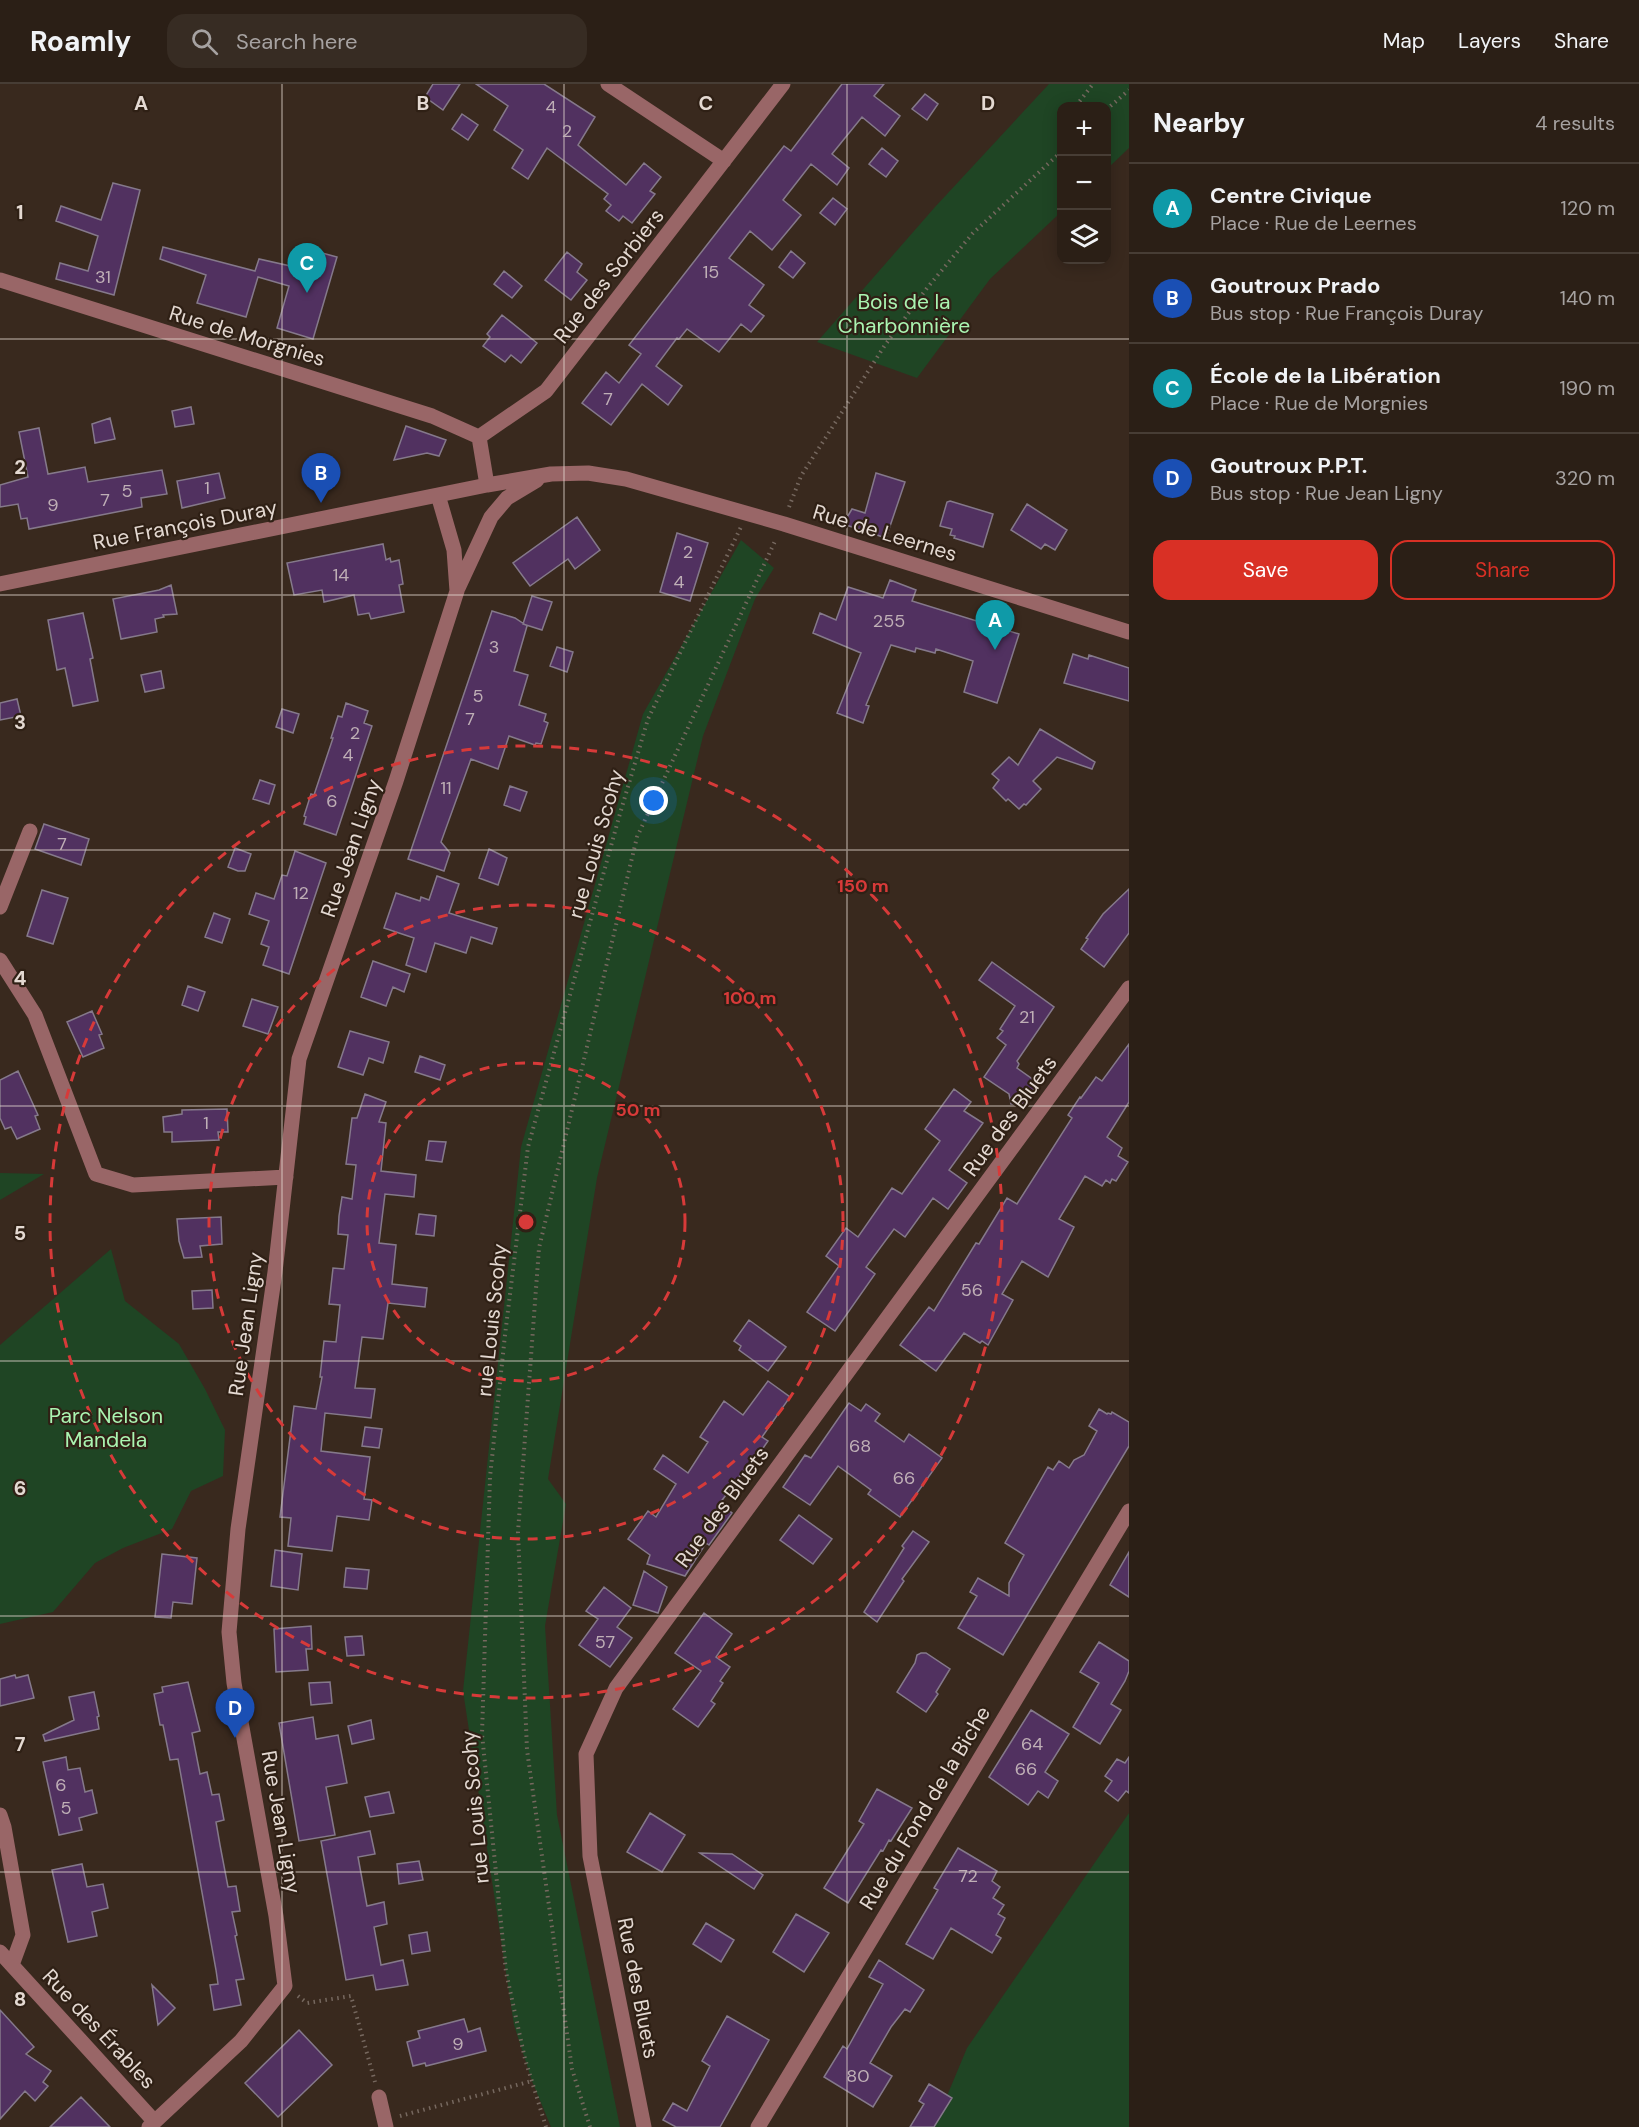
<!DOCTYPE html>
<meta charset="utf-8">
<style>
:root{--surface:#2b1f16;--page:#372c23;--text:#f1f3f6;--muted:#a6a2a1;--line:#473d35;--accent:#d93025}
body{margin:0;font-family:"DM Sans",sans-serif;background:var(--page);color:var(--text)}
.controls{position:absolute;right:18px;top:18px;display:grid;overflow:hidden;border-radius:12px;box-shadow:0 3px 15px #0003}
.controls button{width:54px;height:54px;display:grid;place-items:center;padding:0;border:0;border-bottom:2px solid var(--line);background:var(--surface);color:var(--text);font:30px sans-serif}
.you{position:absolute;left:654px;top:717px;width:21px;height:21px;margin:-15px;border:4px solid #fff;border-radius:50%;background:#1a73e8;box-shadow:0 0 0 9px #1a73e833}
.badge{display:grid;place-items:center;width:39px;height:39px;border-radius:50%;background:var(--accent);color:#fff;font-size:20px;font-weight:700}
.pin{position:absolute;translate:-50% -50px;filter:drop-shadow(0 2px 3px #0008)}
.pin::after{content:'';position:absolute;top:32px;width:21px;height:18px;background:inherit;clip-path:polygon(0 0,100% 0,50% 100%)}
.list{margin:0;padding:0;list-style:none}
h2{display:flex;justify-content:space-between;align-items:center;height:78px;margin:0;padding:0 24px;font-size:26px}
h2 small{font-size:20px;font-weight:400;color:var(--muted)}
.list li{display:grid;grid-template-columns:39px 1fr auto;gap:18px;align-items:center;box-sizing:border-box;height:90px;padding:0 24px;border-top:2px solid var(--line)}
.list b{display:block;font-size:22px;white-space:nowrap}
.list p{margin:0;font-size:20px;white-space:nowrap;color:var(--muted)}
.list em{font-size:20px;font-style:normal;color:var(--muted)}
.actions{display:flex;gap:12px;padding:18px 24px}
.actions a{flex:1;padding:14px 0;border:2px solid var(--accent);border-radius:18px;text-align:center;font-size:21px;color:var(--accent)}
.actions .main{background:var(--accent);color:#fff}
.icon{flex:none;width:33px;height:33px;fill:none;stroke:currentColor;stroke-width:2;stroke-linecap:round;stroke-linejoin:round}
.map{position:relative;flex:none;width:1129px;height:2043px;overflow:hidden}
header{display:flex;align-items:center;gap:36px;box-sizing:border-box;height:84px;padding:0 30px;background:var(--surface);border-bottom:2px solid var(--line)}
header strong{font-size:28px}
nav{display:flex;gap:33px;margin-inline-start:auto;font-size:21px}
.search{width:420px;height:54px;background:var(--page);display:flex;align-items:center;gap:15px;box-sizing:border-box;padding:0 21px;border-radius:18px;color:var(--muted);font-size:22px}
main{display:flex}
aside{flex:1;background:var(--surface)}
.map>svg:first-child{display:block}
.green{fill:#1f4524}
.building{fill:#513160;stroke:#85798b;stroke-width:1.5}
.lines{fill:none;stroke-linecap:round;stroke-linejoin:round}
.path{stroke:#76685f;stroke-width:4;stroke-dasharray:1.5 4.5;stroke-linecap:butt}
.minor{stroke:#996667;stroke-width:15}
.grid{fill:none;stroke:#e4d9d2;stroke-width:1.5;stroke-opacity:0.55}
.ring{fill:none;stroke:#d73a39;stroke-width:3;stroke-dasharray:10 8}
.labels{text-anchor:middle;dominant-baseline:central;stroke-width:4.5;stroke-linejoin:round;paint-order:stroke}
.number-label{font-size:18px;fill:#bfafb6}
.street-label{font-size:21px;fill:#e4d9d2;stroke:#2f2015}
.park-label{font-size:21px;fill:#aaf4b1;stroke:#2f2015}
.grid-label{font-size:20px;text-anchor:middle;font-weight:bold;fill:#e4d9d2;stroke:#2f2015;stroke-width:4.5;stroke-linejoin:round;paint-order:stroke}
.centre{fill:#d73a39;stroke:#2f2015;stroke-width:3}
.ring-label{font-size:18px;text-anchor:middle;font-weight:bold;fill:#d73a39;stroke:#2f2015;stroke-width:4.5;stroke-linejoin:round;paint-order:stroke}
</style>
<header>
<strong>Roamly</strong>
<div class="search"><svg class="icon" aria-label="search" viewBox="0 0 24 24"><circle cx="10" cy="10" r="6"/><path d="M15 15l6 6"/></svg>Search here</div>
<nav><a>Map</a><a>Layers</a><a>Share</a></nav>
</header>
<main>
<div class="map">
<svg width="1129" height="2043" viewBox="0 0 1129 2043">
<rect width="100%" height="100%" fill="#39291e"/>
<path class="green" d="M1049 0H1129V64L1107 85 1106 22H1062L1061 128 990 195 917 294 817 258 935 123Z
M741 456 774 484 755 515 703 652 597 1094 548 1395 566 1420 545 1542 557 1731 620 2043H551L532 1997 514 1941 463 1607 521 1063 643 630Z
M0 1089 44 1090 0 1116Z
M111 1165 125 1217 179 1260 205 1305 225 1346 223 1392 191 1407 172 1445 123 1464 95 1479 53 1528 0 1540V1261Z
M1129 1729V2043H934L967 1964Z"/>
<path class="building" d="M433 0H460L443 26 425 13Z
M476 0H544L595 33 578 61 626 101 644 79 661 93 650 107 655 110 632 139 623 132 619 137 606 127 611 121 604 115 608 110 547 64 528 95 512 84 523 66 494 46 508 22Z
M842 0H884L874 12 900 32 885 52 862 33 832 70 849 84 837 101 811 80 783 116 801 131 772 166 750 147 729 174 764 201 749 221 764 232 751 248 741 240 719 268 687 245 679 255 677 254 656 282 682 302 668 321 642 300 611 341 582 319 606 288 619 299 641 270 629 261 784 62 791 67Z
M925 10 938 20 927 36 912 25Z
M462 30 478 41 468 56 452 45Z
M882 64 898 77 886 93 869 80Z
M113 99 140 106 114 211 56 195 60 179 88 187 98 152 56 137 61 122 101 136Z
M833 114 847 125 835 141 820 129Z
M163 163 255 187 259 175 295 183 300 163 337 173 313 255 277 244 289 202 258 193 246 233 197 219 206 191 160 175Z
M791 167 805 179 793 194 779 183Z
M567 168 582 180 577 188 587 196 571 216 545 196Z
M504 187 522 202 512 214 494 200Z
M502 231 537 259 521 279 511 271 505 278 483 262 490 253 487 250Z
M191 323 194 340 175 343 172 327Z
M110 334 115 355 95 359 92 340Z
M406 342 446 356 439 372 427 369 394 376Z
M39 344 48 390 85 383 88 398 162 386 167 410 141 414 142 423 29 445 27 434 21 435 18 420 0 423V401L28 393 19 348Z
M219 389 225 414 182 424 177 397Z
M876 389 905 398 886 454 843 440 852 425 865 429Z
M950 417 993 430 983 463 954 454 955 452 950 451 952 445 940 442 947 418Z
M1027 420 1067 446 1055 466 1045 460 1041 465 1011 446Z
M577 433 600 466 575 485 568 475 530 502 513 479Z
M677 449 708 459 690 517 660 508Z
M383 460 386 476 390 474 391 478 399 476 403 500 399 501 404 528 371 535 369 529 358 531 354 511 324 518 322 506 294 511 287 479Z
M890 496 916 506 912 517 1019 550 997 619 964 608 973 577 936 565 935 569 916 564 915 568 891 561 866 621 869 622 863 639 837 629 861 569 813 549 820 529 836 536 848 503 883 514Z
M171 501 177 530 163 531 164 533 155 535 157 548 121 555 113 515 159 506Z
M532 512 552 518 542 546 523 540Z
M492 527 515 534 527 542 514 587 528 591 519 621 546 630 544 637 548 639 541 660 536 659 535 661 509 652 498 685 471 675 441 758 450 769 444 787 408 775Z
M83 529 93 574 90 575 98 617 73 622 65 584 57 586 48 536Z
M557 563 573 568 567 588 550 582Z
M1073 570 1088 575 1089 571 1129 584V617L1064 599Z
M161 587 164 604 145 608 141 591Z
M17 615 21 632 0 636V619Z
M346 619 368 627 364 639 372 642 336 751 304 740 306 733 304 732 311 710 314 711 333 654H331L338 632 342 633Z
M282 625 299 630 293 649 276 643Z
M1040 645 1095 678 1092 685 1057 673 1033 697 1041 705 1026 721 1024 720 1019 725 1008 715 1006 717 993 704 999 696 992 690 1009 673 1018 681Z
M260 696 275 701 269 720 253 715Z
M510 702 527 708 520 727 504 721Z
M44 740 89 755 81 781 35 765Z
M235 764 251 770 245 787H238L228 783Z
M489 765 507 774 498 801 479 794Z
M295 767 326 779 289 890 263 881 269 863 261 860 269 837 249 830 256 809 274 815 282 791 287 792Z
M437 792 459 800 449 829 497 844 492 860 471 853 466 869 435 859 426 888 406 881 414 854 384 844 396 809 420 817 421 813 429 816Z
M1129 805V849L1104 883 1081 865 1088 855 1086 854 1103 830Z
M42 806 68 814 53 860 27 852Z
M214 829 230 835 222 859 205 853Z
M373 877 410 890 404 908 393 903 386 922 361 913Z
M992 878 1054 923 1017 977 1019 980 1017 984 1038 999 1024 1020H1011L1009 1010 984 993 1006 961 997 954 1003 947 1000 945 1015 922 979 896Z
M188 902 205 908 198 927 182 921Z
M252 915 278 923 268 950 243 942Z
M92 927 102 950 99 951 104 964 83 973 67 938Z
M350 947 389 958 383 979 369 974 363 991 338 983Z
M1129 960V1018L1107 1053 1122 1064 1118 1072 1128 1078 1116 1097 1112 1095 1110 1099 1106 1096 1102 1102 1085 1092 1059 1135 1074 1143 1048 1193 1022 1177 1002 1210 1013 1216 988 1261 982 1257 980 1259 964 1249 936 1287 900 1261 929 1223 934 1227 976 1159 979 1160 1007 1114 1017 1120 1072 1034 1068 1031 1080 1013 1081 1014 1096 993 1102 997Z
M420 972 445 981 440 996 415 988Z
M18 987 38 1031 35 1032 40 1045 17 1055 11 1043 5 1045 0 1034V996Z
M954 1005 971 1018 964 1027 983 1039 949 1086 967 1099 948 1125 933 1114 905 1153 894 1145 866 1183 875 1190 835 1247 807 1228 839 1182 826 1172 846 1144 858 1153 892 1104 902 1110 940 1057 925 1045Z
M365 1010 386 1018 379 1038 386 1039 381 1087 416 1091 414 1113 385 1110 379 1159 396 1161 392 1200 427 1204 425 1223 388 1219 383 1255 362 1253 355 1304 375 1305 371 1334 325 1329 321 1367 370 1373 364 1415 372 1416 369 1436 337 1432 332 1467 288 1462 291 1434 280 1433 294 1322 316 1325 322 1293H320L324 1257 336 1258 340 1221 329 1220 333 1184 344 1185 348 1151 338 1150 339 1132 342 1113 352 1115 356 1081 346 1080 349 1058 352 1034H357Z
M227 1025 228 1048H218L219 1056 172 1058V1048H164L163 1033 182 1030V1026Z
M429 1057 446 1058 442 1078 426 1076Z
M419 1130 436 1132 434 1152 416 1150Z
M221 1133 222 1160 200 1162 202 1173 184 1174 179 1157 177 1135Z
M212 1206 213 1224 193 1225 192 1207Z
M749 1236 786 1263 768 1287 739 1266 741 1262 734 1257Z
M768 1297 790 1313 762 1353 768 1357 754 1377 752 1376 720 1419 732 1429 709 1461 706 1459 685 1492 647 1480 650 1471 628 1455 648 1427 656 1433 676 1400 654 1385 663 1371 688 1389 708 1358 700 1353 724 1317 743 1331Z
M849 1319 861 1327 866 1320 880 1330 875 1337 904 1358 909 1350 942 1374 900 1433 868 1410 871 1406 838 1382 810 1421 783 1403 805 1371 811 1374Z
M1099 1325 1107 1330 1108 1329 1111 1330 1112 1328 1129 1338V1362L1003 1571 958 1544 977 1512 970 1508 978 1494 1009 1512V1499L1024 1471 1005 1459 1048 1383 1053 1386 1059 1377 1069 1384 1074 1376 1084 1371 1097 1347 1089 1342Z
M365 1343 382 1345 379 1364 362 1362Z
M799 1431 832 1455 813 1480 780 1456Z
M913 1447 929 1458 902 1495 904 1497 877 1538 864 1528 904 1464 902 1462Z
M275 1466 302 1470 298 1506 271 1502Z
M1129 1468V1513L1110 1501Z
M162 1470 197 1474 192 1520 173 1518 171 1534 155 1533Z
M346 1484 369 1486 367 1505 344 1503Z
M644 1487 667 1503 658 1529 633 1521Z
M604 1503 631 1524 617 1543 632 1554 610 1583 579 1561 598 1535 586 1527Z
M704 1529 732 1550 716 1573 730 1583 720 1597 723 1599 711 1617 715 1620 698 1643 673 1625 701 1587 675 1569Z
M311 1542 312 1565H306L308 1586 276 1588 274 1545Z
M362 1552 364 1571 347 1572 345 1553Z
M1099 1558 1129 1577V1587L1125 1597 1111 1620 1121 1626 1100 1660 1073 1643 1099 1599 1080 1588Z
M921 1569H926L950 1585 936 1608 938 1610 926 1628 897 1608 915 1579 917 1571Z
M15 1591 16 1594 28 1591 34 1614 0 1622V1595Z
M188 1598 200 1647 192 1649 200 1690 207 1688 212 1711 219 1710 224 1736 216 1738 220 1761 228 1803 236 1802 240 1827 232 1828 237 1851 235 1852 244 1895 236 1896 241 1921 214 1926 210 1901 218 1900 216 1886 178 1675 170 1676 163 1641H160L154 1610 163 1608 162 1603Z
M330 1598 332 1619 311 1621 309 1599Z
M94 1608 99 1632 97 1633 99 1645 45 1657 43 1651 74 1636 69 1613Z
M1031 1626 1069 1650 1045 1688 1058 1697 1048 1714 1038 1707 1028 1721 989 1693Z
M313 1633 316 1655 338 1651 347 1699 326 1703 335 1751 299 1757 279 1639Z
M371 1636 374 1655 352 1660 348 1642Z
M66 1673 68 1686 80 1684 85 1708 92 1706 97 1729 79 1734 82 1746 59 1751 43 1678Z
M1129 1673V1709L1126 1707 1118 1717 1105 1707 1112 1697 1105 1692 1117 1675 1125 1679Z
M877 1705 912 1724 891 1757 889 1756 883 1767 881 1766 848 1819 824 1804 864 1740 859 1737Z
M389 1708 394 1729 370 1733 365 1713Z
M650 1729 685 1751 662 1788 627 1768Z
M370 1747 375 1770 358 1773 367 1822 384 1818 387 1840 374 1843 381 1881 403 1876 408 1901 376 1906 373 1891 346 1896 321 1757Z
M958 1764 997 1787 992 1797 1000 1803 993 1814 1004 1821 998 1830 1005 1834 996 1851 1001 1854 992 1869 951 1844 933 1875 906 1860 938 1806 934 1804Z
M700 1769 732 1770 763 1791 754 1805Z
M419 1777 423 1796 399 1800 397 1780Z
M82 1780 87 1803 103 1800 108 1824 92 1828 97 1852 68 1858 52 1786Z
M796 1830 829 1849 804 1888 773 1868Z
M706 1839 734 1856 721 1878 693 1860Z
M427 1848 430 1867 412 1870 409 1851Z
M879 1876 924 1906 910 1928 905 1925 891 1943 870 1979 892 1992 873 2023 824 1993 843 1962 847 1965 883 1900 869 1893Z
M152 1901 175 1924 158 1941Z
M0 1926 34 1963 26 1970 51 1987 43 1998 48 2002 35 2017 25 2007 0 2035Z
M727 1932 769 1956 720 2043H676L663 2036 673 2019 687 2027 710 1982 702 1977Z
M464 1935 468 1948 480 1944 486 1967 426 1982 425 1979 413 1982 407 1958 420 1954 418 1947Z
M299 1946 332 1981 278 2033 245 1999Z
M929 2000 952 2014 934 2043H910L924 2020 919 2017Z
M81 2013 110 2043H50Z"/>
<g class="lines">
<path class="path" d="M1076 22 1093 0
M1106 26 1129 6
M789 423 801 392 885 261 927 204 973 149 1062 67
M298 1912 307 1919 351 1912 375 1998
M400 2032 532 1997
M546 2043 525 1975 506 1888 482 1650 490 1393 505 1251 528 1063 619 733 648 635 741 443
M590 2043 572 1985 527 1666 518 1448 539 1164 637 753 776 455"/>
<path class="minor" d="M608 0 724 77
M0 196 432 332 479 353
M487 401 479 353 546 307 783 0
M0 500 487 401 551 390 588 389 626 395 784 440 1129 548
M458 504 491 433 507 414 537 396
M0 823 30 747
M0 876 35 931 96 1090 133 1101 286 1093
M0 1731 4 1743 23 1851 12 1881
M0 1868 154 2037
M379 2013 386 2043
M149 2043 241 1957 285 1902 276 1832 234 1599 229 1548 238 1445 275 1188 299 975 396 697 457 507 454 466 438 411
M644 2043 590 1772 586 1670 616 1604 1129 904
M758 2043 1129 1427"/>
</g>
<path class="grid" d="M282 0V2043M564 0V2043M847 0V2043M0 255H1129M0 511H1129M0 766H1129M0 1022H1129M0 1277H1129M0 1532H1129M0 1788H1129"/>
<g class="ring">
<circle cx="526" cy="1138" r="159"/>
<circle cx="526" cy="1138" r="317"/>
<circle cx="526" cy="1138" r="476"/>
</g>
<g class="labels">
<g class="number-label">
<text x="551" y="23">4</text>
<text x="567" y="47">2</text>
<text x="711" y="188">15</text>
<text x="103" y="193">31</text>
<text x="608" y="315">7</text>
<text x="207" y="404">1</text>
<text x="127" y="407">5</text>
<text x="105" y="416">7</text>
<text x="53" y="421">9</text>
<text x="688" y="468">2</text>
<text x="341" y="491">14</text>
<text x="679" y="498">4</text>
<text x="889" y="537">255</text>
<text x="494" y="563">3</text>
<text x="478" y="612">5</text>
<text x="470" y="635">7</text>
<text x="355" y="649">2</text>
<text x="348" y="671">4</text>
<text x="446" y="704">11</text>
<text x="332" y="717">6</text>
<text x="62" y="760">7</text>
<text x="301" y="809">12</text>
<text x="1027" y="933">21</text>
<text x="206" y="1039">1</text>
<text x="972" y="1206">56</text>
<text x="860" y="1362">68</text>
<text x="904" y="1394">66</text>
<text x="605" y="1558">57</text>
<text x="1032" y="1660">64</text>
<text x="1026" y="1685">66</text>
<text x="61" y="1701">6</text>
<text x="66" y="1724">5</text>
<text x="968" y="1792">72</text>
<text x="458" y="1960">9</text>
<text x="858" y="1992">80</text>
</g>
<g class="street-label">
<text transform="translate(609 192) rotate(-52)">Rue des Sorbiers</text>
<text transform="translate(247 252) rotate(17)">Rue de Morgnies</text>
<text transform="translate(185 441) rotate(-11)">Rue François Duray</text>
<text transform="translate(885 449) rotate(17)">Rue de Leernes</text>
<text transform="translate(596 760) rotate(-74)">rue Louis Scohy</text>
<text transform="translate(351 764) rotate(-71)">Rue Jean Ligny</text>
<text transform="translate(1010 1032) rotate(-54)">Rue des Bluets</text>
<text transform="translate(492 1236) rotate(-84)">rue Louis Scohy</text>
<text transform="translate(246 1240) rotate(-82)">Rue Jean Ligny</text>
<text transform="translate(722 1423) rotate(-54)">Rue des Bluets</text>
<text transform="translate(475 1723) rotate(-95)">rue Louis Scohy</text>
<text transform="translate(925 1724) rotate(-59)">Rue du Fond de la Biche</text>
<text transform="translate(281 1738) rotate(80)">Rue Jean Ligny</text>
<text transform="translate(638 1904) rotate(79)">Rue des Bluets</text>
<text transform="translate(99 1945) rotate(47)">Rue des Érables</text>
</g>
<g class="park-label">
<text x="904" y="218">Bois de la<tspan x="904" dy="24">Charbonnière</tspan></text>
<text x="106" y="1332">Parc Nelson<tspan x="106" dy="24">Mandela</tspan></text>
</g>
</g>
<g class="grid-label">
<text x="141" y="26">A</text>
<text x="423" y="26">B</text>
<text x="706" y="26">C</text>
<text x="988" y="26">D</text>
<text x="20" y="135">1</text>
<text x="20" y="390">2</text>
<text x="20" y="645">3</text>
<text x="20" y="901">4</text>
<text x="20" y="1156">5</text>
<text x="20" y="1411">6</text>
<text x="20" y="1667">7</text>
<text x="20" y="1922">8</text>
</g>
<circle cx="526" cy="1138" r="9" class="centre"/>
<g class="ring-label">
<text x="863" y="808">150 m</text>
<text x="750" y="920">100 m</text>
<text x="638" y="1032">50 m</text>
</g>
</svg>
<div class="controls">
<button>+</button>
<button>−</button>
<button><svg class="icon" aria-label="layers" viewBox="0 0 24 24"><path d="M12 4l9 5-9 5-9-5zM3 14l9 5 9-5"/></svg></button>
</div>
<div class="you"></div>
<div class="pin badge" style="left:995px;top:566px;background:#0f9aa8">A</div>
<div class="pin badge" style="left:321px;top:419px;background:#1a4fb4">B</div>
<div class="pin badge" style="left:307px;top:209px;background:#0f9aa8">C</div>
<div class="pin badge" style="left:235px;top:1654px;background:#1a4fb4">D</div>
</div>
<aside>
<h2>Nearby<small>4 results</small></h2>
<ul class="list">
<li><span class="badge" style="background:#0f9aa8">A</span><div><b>Centre Civique</b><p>Place · Rue de Leernes</p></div><em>120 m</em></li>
<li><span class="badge" style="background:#1a4fb4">B</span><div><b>Goutroux Prado</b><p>Bus stop · Rue François Duray</p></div><em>140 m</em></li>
<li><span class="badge" style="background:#0f9aa8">C</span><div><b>École de la Libération</b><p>Place · Rue de Morgnies</p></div><em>190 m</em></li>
<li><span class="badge" style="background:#1a4fb4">D</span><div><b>Goutroux P.P.T.</b><p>Bus stop · Rue Jean Ligny</p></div><em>320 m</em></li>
</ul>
<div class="actions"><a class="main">Save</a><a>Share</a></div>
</aside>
</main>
